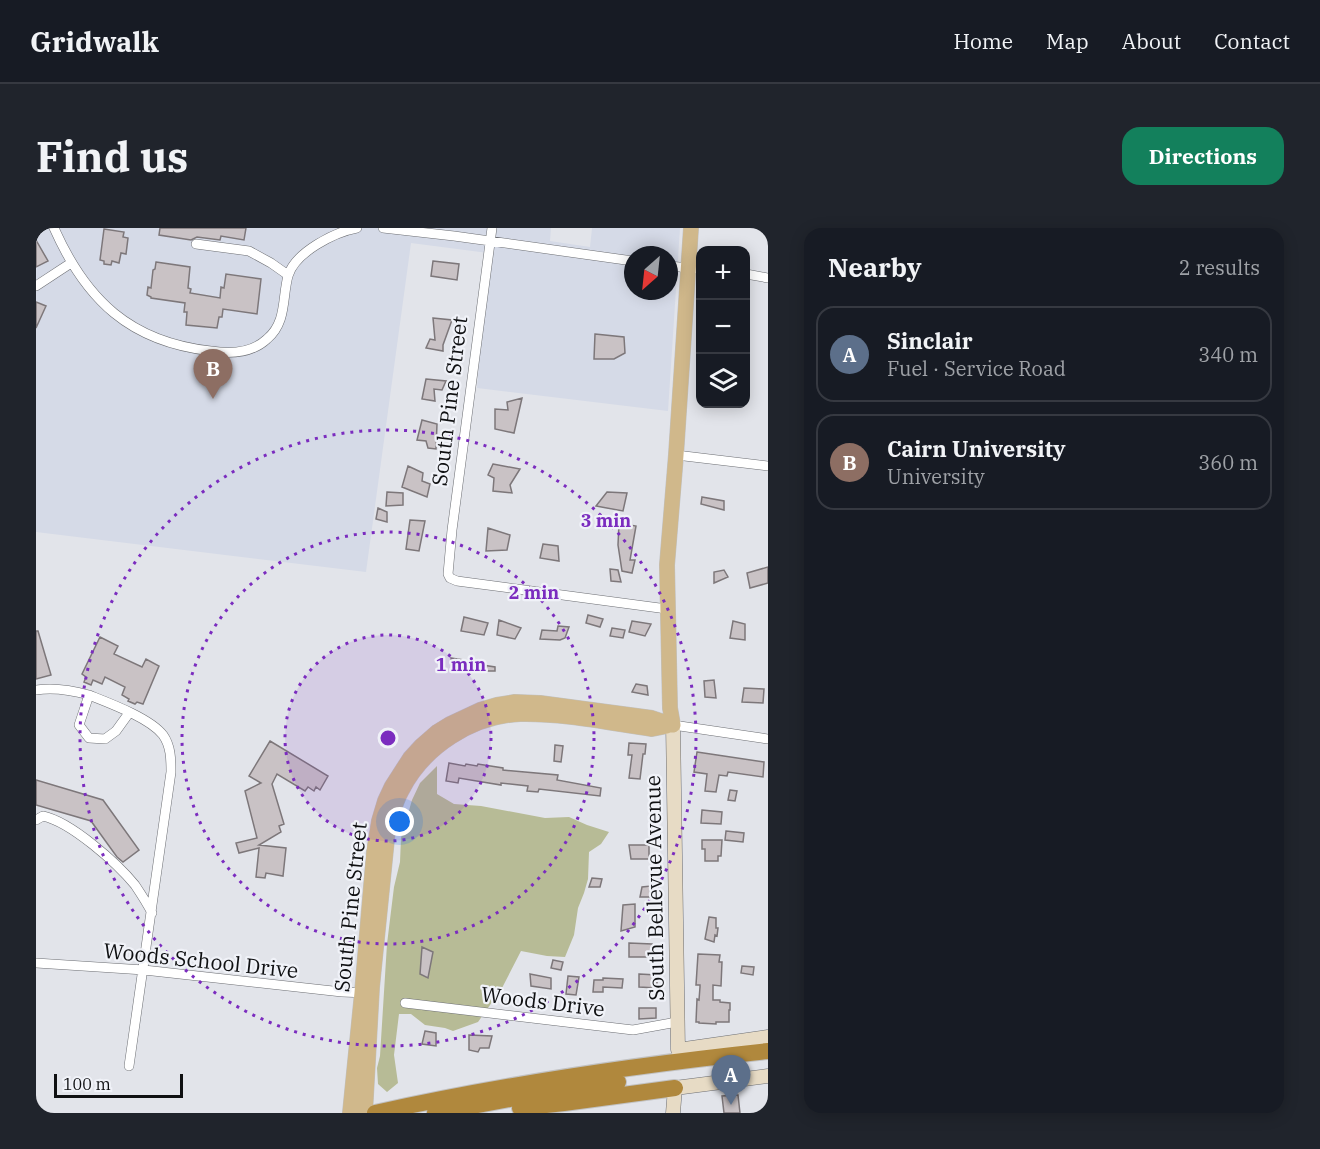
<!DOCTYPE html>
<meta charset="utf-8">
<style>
:root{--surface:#171b24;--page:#20242c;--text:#f1f3f6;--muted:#9ea1a6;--line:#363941;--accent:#13805c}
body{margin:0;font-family:"IBM Plex Serif",serif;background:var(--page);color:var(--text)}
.controls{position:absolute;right:18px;top:18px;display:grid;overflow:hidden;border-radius:12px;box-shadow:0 3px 15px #0003}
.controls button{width:54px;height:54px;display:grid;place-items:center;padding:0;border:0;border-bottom:2px solid var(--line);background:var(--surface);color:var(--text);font:30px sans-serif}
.compass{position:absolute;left:588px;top:18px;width:54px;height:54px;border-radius:50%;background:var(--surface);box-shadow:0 3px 15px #0003;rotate:207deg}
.scale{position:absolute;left:18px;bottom:15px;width:129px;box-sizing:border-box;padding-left:6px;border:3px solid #0f1012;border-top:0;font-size:16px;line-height:21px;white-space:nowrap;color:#0f1012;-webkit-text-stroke:4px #f0f2f8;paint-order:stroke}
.you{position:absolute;left:364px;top:594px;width:21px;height:21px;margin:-15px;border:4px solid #fff;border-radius:50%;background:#1a73e8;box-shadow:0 0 0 9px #1a73e833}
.badge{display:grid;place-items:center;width:39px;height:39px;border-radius:50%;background:var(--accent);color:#fff;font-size:20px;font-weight:700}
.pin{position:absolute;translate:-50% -50px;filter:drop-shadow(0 2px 3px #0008)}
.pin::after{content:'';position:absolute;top:32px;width:21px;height:18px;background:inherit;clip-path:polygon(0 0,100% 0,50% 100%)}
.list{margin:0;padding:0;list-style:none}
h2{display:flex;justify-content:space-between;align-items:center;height:78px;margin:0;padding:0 24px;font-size:26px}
h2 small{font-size:20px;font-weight:400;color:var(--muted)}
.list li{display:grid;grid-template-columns:39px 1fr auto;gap:18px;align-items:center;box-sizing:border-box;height:96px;margin:0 12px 12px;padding:0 12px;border:2px solid var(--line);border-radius:18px}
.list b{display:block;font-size:22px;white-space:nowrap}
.list p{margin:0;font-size:20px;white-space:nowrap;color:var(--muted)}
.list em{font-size:20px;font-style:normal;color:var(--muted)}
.icon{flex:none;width:33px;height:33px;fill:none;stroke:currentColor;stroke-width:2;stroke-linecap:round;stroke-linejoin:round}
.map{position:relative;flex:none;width:732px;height:885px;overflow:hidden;border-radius:18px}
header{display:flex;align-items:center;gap:36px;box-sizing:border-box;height:84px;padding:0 30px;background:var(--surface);border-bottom:2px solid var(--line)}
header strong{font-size:28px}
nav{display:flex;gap:33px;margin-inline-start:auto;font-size:21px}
.intro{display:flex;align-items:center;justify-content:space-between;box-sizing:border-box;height:144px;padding:0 36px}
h1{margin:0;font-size:42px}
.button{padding:15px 27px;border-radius:18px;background:var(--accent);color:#fff;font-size:21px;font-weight:700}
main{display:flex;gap:36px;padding:0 36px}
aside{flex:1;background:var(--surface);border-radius:18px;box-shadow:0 3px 15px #0003}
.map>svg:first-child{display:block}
.built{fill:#d5dae7;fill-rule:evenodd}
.green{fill:#b7bb96}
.building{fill:#c9c2c5;stroke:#7d777a;stroke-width:1.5}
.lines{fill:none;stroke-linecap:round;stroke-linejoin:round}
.street-casing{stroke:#6c6e73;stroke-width:10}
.secondary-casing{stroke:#6c6e73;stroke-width:15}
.primary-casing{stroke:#c1c1c1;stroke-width:16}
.highway-casing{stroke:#c1c1c1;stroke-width:18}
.street{stroke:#fff;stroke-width:9}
.secondary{stroke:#e7dbc5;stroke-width:14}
.primary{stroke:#d0b88b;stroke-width:15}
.highway{stroke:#b0883d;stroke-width:16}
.ring{fill:none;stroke:#7b2cbf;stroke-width:3;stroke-dasharray:3 6}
.labels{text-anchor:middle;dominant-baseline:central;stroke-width:4.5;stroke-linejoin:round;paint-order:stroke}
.street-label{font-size:21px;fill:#0f1012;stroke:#f0f2f8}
.centre{fill:#7b2cbf;stroke:#f0f2f8;stroke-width:3}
.ring-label{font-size:18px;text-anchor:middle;font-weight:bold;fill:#7b2cbf;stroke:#f0f2f8;stroke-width:4.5;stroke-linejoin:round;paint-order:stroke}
</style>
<header>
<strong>Gridwalk</strong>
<nav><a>Home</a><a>Map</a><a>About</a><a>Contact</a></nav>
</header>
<div class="intro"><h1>Find us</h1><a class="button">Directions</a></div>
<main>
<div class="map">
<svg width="732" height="885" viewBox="0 0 732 885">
<rect width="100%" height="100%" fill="#e2e4ea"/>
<path class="built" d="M0 0H515L514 13 554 19 556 0H644L632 183 441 160 452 25 375 15 330 344 0 304ZM597 27H633V63H597Z"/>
<path class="green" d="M401 538V566L418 576 445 578 509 590 533 589 551 597 573 604 565 616 553 624 552 651 548 665 542 680 538 707 529 729 511 728 485 723 466 760 442 794 417 803 409 800 389 797 375 786H363L358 827 362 855 351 864 342 856 341 840 344 828 351 716 358 659 364 634 365 610 376 572 384 555Z"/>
<path class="building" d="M124 0H210L208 12 185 8 184 12 161 9 155 12 123 7Z
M68 1 88 4 87 9 92 10 90 26 85 25 83 35 76 33 75 37 68 36V33L64 32Z
M0 12 12 33 0 39Z
M397 33 423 36 421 52 395 48Z
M120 34 154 39 152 60 155 61 154 65 184 70 185 59 188 60 190 46 225 51 221 86 187 81 186 89H183L181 100 150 97 151 84H148L149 75 115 70V69L111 67 112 59 115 60 117 42 119 41Z
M0 74 10 78 0 100Z
M397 90 416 92 407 117V123L390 120 394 111 399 112Z
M559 106 588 109 589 125 578 131H558Z
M390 151 410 153 406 162 398 161 399 173 386 171Z
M486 170 478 205 459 201V181L472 182 471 174Z
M386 192 401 196 400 221 392 220 390 213 381 212Z
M457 236 484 241 474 257 476 265 457 263 458 250 452 247Z
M372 238 387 245 386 253 394 256 391 269 366 259Z
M351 264 367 265V277L350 278Z
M571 264 591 265 587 283 560 278Z
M666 269 688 273V282L665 276Z
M342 280 351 284V294L340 291Z
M374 292 389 293 383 323 370 321Z
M583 295 600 298 594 332H599L596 345 586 343 582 317Z
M452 300 474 307 471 322 450 323Z
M507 316 522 318 523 333 504 330Z
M732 339V355L714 360 711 345Z
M574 341 582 342 585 354 575 353Z
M688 342 692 349 678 355V344Z
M552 387 567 391 564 399 550 395Z
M428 389 452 395 448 407 425 403Z
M463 392 485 400 479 411 461 407Z
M596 393 615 396 609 408 593 404Z
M697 393 709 396V412L694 410Z
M522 398 533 399 529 410 524 412 504 411 506 402 521 403Z
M576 400 589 402 587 410 574 408Z
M0 403H2L15 447 0 451Z
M64 409 82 418 78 426 106 439 110 431 123 438 107 476 101 474 99 476 92 473 93 471 86 467 89 459 69 449 66 456 57 452 55 457 48 454 50 449 46 446Z
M415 430 427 432V434L459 439V443H430L416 442Z
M678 452 680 470 669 469 668 453Z
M600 456 611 458 612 467 596 464Z
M708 460 728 461 727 475 706 474Z
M234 513 292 548 284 562 280 559 278 563 272 559 269 563 241 546 236 556 248 596 243 598 245 604 223 617 250 620 247 648 230 645 229 650 220 649 223 620 203 625 200 615 221 610 209 563 225 555 213 548Z
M593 515 610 516 609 526H607L604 551 593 550 596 527H592Z
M519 517 527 518 525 534 518 533Z
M661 524 728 534 727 549 692 544 691 548 683 547 680 564 669 563 671 546 658 544Z
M413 535 429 538 430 536 441 538 442 536 467 540V542L522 547 521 552 565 560 564 568 503 561 502 564 491 563 492 558 465 555V557L423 550 422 555 410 553Z
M0 552 67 572 103 622 87 634 81 629 55 593 0 577Z
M694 562 701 563 699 573 692 572Z
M666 582 686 584 685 596 665 595Z
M690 603 708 605 707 614 689 612Z
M666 612H686L685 628H682V633H669V621H666Z
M593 617H613V631H595Z
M556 650 566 651 564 659H553Z
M615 658 617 669H604L606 659Z
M599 676V699L585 703 587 677Z
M673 689 680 690V700H682L681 708 679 707 678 714 669 711Z
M593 715 616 716V729H593Z
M386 719 397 724 392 750 384 746Z
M662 726 684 727 683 734H686L685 758 677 757V772H684V774L694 775V782H693V794H680V796L663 795V794H660L661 771 663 772 664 759V757H660Z
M517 732 527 734 525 742 515 740Z
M706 738 718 739 717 747 705 745Z
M494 746 515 750V761L495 758Z
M603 746 621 747V760L603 759Z
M532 748 543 749 540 767 530 766Z
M567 750 587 751 586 760 567 759V764H557L558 752H567Z
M603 780H620V790L603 791Z
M389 803 400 805V818L386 816Z
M433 807 456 808 453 820H444L442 824 433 822Z
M702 867 704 885H688L686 868Z"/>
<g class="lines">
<defs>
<path id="street" d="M18 0C50 72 94 114 175 123 194 126 216 125 231 111 251 94 246 70 252 48 259 24 299 4 321 0
M347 0 418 8 597 33
M456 0 416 302 412 346 414 350 421 353 631 381
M160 16 213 23 235 35 252 47
M633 38 664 41
M710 46 732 50
M0 58 35 35
M640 227 732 238
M0 462C18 459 35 462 53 467L43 497 53 510 69 511 80 503 93 485
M53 467C73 475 114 490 127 507 135 518 135 532 135 544L93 838
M637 497 732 511
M0 592 7 588C35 594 81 635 99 657 105 666 111 675 116 685
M0 735 108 742 306 764 331 765
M369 775 597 802 641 794"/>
<path id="secondary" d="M637 497 642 822 732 809
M637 885 639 860 732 848"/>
<path id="primary" d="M637 497 634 480 631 337 640 227 655 0
M314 885 326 765 338 624 343 593 349 573 356 558 374 530 385 518 401 504 414 496 444 482 461 477 479 474 504 475 616 490 637 497
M329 885 336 759 352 601C356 588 359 574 366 562 388 519 436 488 484 486 526 485 574 495 616 501L631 498"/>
<path id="highway" d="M484 880 528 875 639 860
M339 885C469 856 600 837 732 823
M399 885 484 869 582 854"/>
</defs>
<use href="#street" class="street-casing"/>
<use href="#secondary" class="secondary-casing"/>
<use href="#primary" class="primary-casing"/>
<use href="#highway" class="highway-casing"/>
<use href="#street" class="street"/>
<use href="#secondary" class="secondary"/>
<use href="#primary" class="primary"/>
<use href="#highway" class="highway"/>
</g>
<circle cx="352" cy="510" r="103" fill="#7b2cbf" fill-opacity=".12"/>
<g class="ring">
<circle cx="352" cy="510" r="103"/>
<circle cx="352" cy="510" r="206"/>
<circle cx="352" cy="510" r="308"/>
</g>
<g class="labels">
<g class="street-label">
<text transform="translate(413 173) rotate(-83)">South Pine Street</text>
<text transform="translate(618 660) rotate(-91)">South Bellevue Avenue</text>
<text transform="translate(314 679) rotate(-84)">South Pine Street</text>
<text transform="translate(165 732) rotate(6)">Woods School Drive</text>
<text transform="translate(507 773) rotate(7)">Woods Drive</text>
</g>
</g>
<circle cx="352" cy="510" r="9" class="centre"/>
<g class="ring-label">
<text x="570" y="299">3 min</text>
<text x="498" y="371">2 min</text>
<text x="425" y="443">1 min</text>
</g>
</svg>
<div class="controls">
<button>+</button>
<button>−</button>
<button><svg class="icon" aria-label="layers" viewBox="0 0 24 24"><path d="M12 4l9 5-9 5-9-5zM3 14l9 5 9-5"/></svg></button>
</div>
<svg class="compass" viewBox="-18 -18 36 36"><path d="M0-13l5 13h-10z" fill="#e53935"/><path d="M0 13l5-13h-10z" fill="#9ea1a6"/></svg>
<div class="scale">100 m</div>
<div class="you"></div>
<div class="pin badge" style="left:695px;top:877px;background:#5c6f8a">A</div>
<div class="pin badge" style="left:177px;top:171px;background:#8d6e63">B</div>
</div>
<aside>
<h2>Nearby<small>2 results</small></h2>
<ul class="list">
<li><span class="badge" style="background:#5c6f8a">A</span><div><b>Sinclair</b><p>Fuel · Service Road</p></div><em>340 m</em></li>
<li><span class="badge" style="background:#8d6e63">B</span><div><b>Cairn University</b><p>University</p></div><em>360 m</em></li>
</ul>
</aside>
</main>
